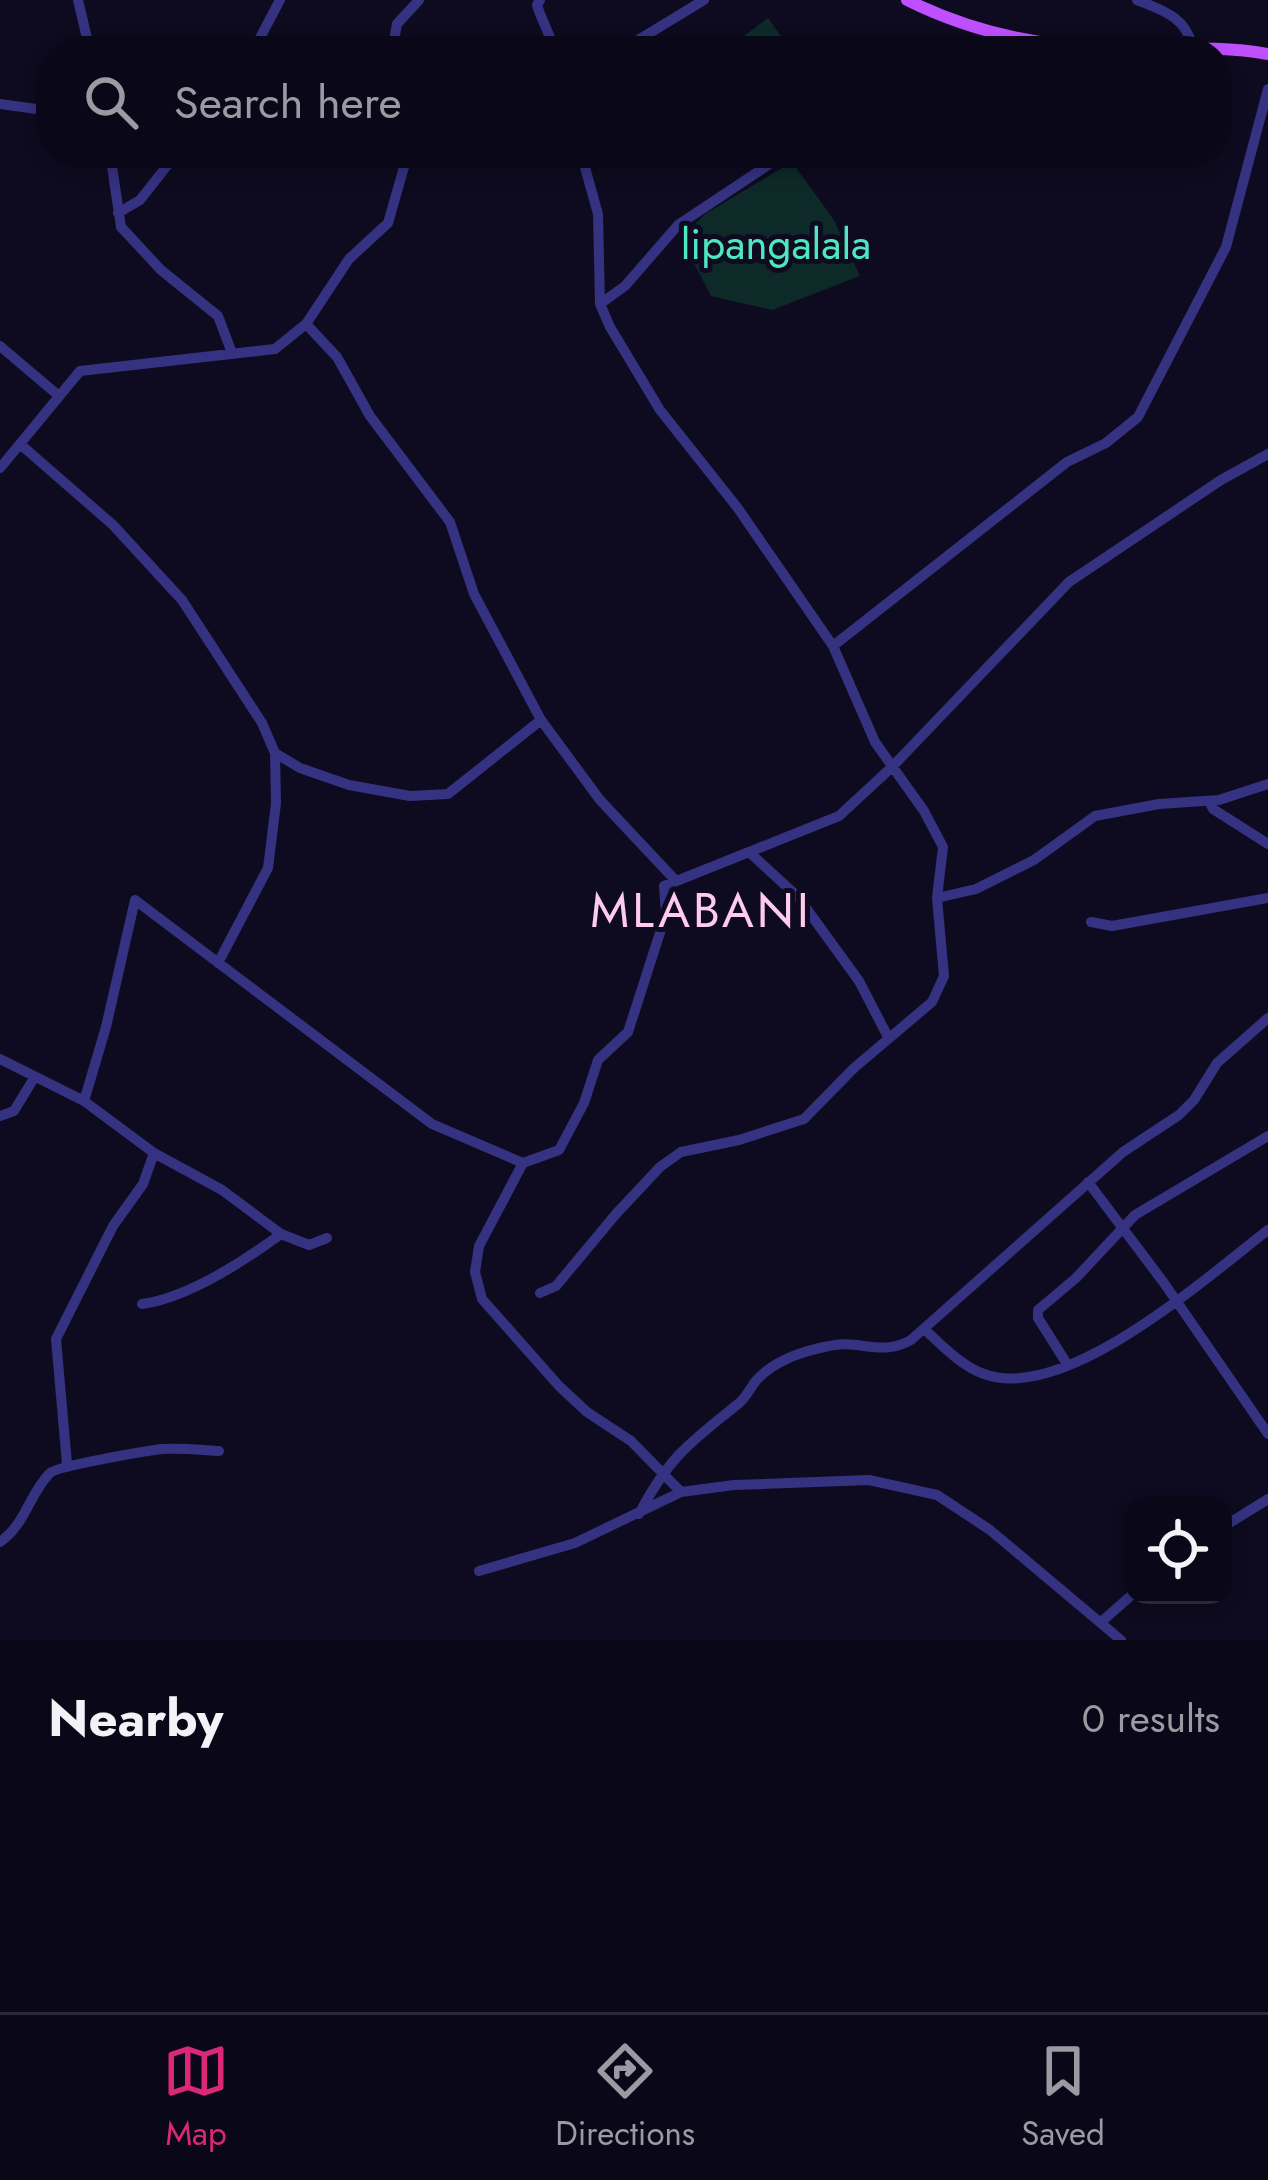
<!DOCTYPE html>
<style>
:root{--surface:#0a0818;--page:#181625;--text:#f1f3f6;--muted:#999aa2;--line:#2a2937;--accent:#db2777}
body{margin:0;font-family:Jost,sans-serif;background:var(--page);color:var(--text)}
.controls{position:absolute;right:36px;bottom:36px;display:grid;overflow:hidden;border-radius:24px;box-shadow:0 6px 18px #0003}
.controls button{width:108px;height:108px;display:grid;place-items:center;padding:0;border:0;border-bottom:3px solid var(--line);background:var(--surface);color:var(--text);font:60px sans-serif}
.list{margin:0;padding:0;list-style:none}
h2{display:flex;justify-content:space-between;align-items:center;height:156px;margin:0;padding:0 48px;font-size:51px}
h2 small{font-size:39px;font-weight:400;color:var(--muted)}
.icon{flex:none;width:66px;height:66px;fill:none;stroke:currentColor;stroke-width:2;stroke-linecap:round;stroke-linejoin:round}
.map{position:relative;flex:none;width:1268px;height:1640px;overflow:hidden}
.search{position:absolute;background:var(--surface);box-shadow:0 6px 18px #0003;left:36px;right:36px;top:36px;height:132px;display:flex;align-items:center;gap:30px;box-sizing:border-box;padding:0 42px;border-radius:48px;color:var(--muted);font-size:45px}
.sheet{height:372px;background:var(--surface)}
nav{display:flex;justify-content:space-around;align-items:center;box-sizing:border-box;height:168px;border-top:3px solid var(--line);background:var(--surface);font-size:33px;color:var(--muted)}
nav a{display:grid;justify-items:center;gap:6px}
nav .on{color:var(--accent)}
.map>svg:first-child{display:block}
.green{fill:#0d2a29}
.lines{fill:none;stroke-linecap:round;stroke-linejoin:round}
.minor{stroke:#353282;stroke-width:10}
.major{stroke:#be50ff;stroke-width:12}
.labels{text-anchor:middle;dominant-baseline:central;stroke-width:10;stroke-linejoin:round;paint-order:stroke}
.park-label{font-size:42px;fill:#4de7c1;stroke:#0e0b20}
.quarter-label{font-size:48px;letter-spacing:3px;fill:#ffcbec;stroke:#0e0b20}
</style>
<div class="map">
<svg width="1268" height="1640" viewBox="0 0 1268 1640">
<rect width="100%" height="100%" fill="#0e0b20"/>
<path class="green" d="M768 18 792 51H724Z
M792 162 834 220 860 276 772 310 711 296 686 248 688 231 705 214Z"/>
<g class="lines">
<path class="minor" d="M78 0 90 51
M540 0 537 5C542 22 551 35 554 51
M1137 0C1162 10 1186 17 1192 46
M253 51 280 0
M392 51 397 24 419 0
M620 51 704 0
M0 104 51 111
M110 153 121 227 161 270 218 316 232 353
M118 213 140 200 177 153
M600 304 625 286 678 225 786 153
M306 324 337 357 370 416 450 522 474 594 541 720 600 800 676 881
M0 346 59 396
M20 444 113 525 182 600 262 723 275 753 300 768 349 785 410 796 448 794 541 720
M0 468 80 371 275 349 306 324 349 259 388 223 408 153
M833 646 1067 462 1106 443 1138 417 1226 247 1268 89
M1209 801 1213 809 1268 844
M749 852 798 897 859 981 888 1037
M937 898 976 889 1034 860 1095 816 1159 804 1219 800 1268 784
M1091 922 1112 926 1268 898
M218 963 268 868 276 803 275 753
M0 1059 84 1101 154 1153 222 1190 281 1234 309 1245 327 1238
M84 1101 106 1027 135 900 432 1124 523 1163
M0 1116 14 1111 34 1078
M1088 1182 1164 1283 1268 1434
M540 1293 556 1286 616 1214 660 1167 681 1152 739 1140 804 1119 854 1068 932 1002 944 976 937 898 943 847 924 811 875 742 833 646 737 507 660 410 610 327 600 304 598 214 581 153
M142 1304C187 1298 244 1261 281 1234
M924 1329C942 1345 961 1366 984 1374 1065 1404 1207 1277 1268 1230
M1067 1364 1038 1318V1310L1076 1278 1135 1215 1268 1136
M67 1464 56 1339 113 1226 143 1184 154 1153
M681 1492 631 1441 587 1412 559 1386 482 1299 475 1272 479 1246 523 1163 559 1150 584 1103 598 1060 628 1032 666 914 664 886 839 816 892 767 1069 582 1221 480 1268 454
M639 1514C669 1457 689 1443 738 1404 746 1398 749 1390 755 1382 773 1360 803 1351 829 1346 859 1339 882 1357 911 1340L1123 1152 1179 1115 1194 1100 1217 1063 1268 1018
M1223 1527 1268 1499
M0 1542C26 1524 29 1494 50 1473 57 1466 146 1451 162 1449 180 1448 201 1450 219 1451
M479 1571 575 1543 681 1492 734 1485 869 1480 937 1495 990 1530 1121 1640
M1101 1622 1133 1594"/>
<path class="major" d="M907 0C975 34 1046 48 1121 49 1171 50 1218 45 1268 54"/>
</g>
<g class="labels">
<g class="park-label">
<text x="776" y="244">lipangalala</text>
</g>
<g class="quarter-label">
<text x="701" y="910">MLABANI</text>
</g>
</g>
</svg>
<div class="controls">
<button><svg class="icon" aria-label="locate" viewBox="0 0 24 24"><circle cx="12" cy="12" r="6"/><path d="M12 2v4M12 18v4M2 12h4M18 12h4"/></svg></button>
</div>
<div class="search"><svg class="icon" aria-label="search" viewBox="0 0 24 24"><circle cx="10" cy="10" r="6"/><path d="M15 15l6 6"/></svg>Search here</div>
</div>
<section class="sheet">
<h2>Nearby<small>0 results</small></h2>
<ul class="list">
</ul>
</section>
<nav>
<a class="on"><svg class="icon" aria-label="map" viewBox="0 0 24 24"><path d="M3 6l6-2 6 2 6-2v14l-6 2-6-2-6 2zM9 4v14M15 6v14"/></svg>Map</a>
<a><svg class="icon" aria-label="directions" viewBox="0 0 24 24"><path d="M12 3l9 9-9 9-9-9zM9 14v-3h6M13 9l2 2-2 2"/></svg>Directions</a>
<a><svg class="icon" aria-label="saved" viewBox="0 0 24 24"><path d="M7 4h10v16l-5-4-5 4z"/></svg>Saved</a>
</nav>
